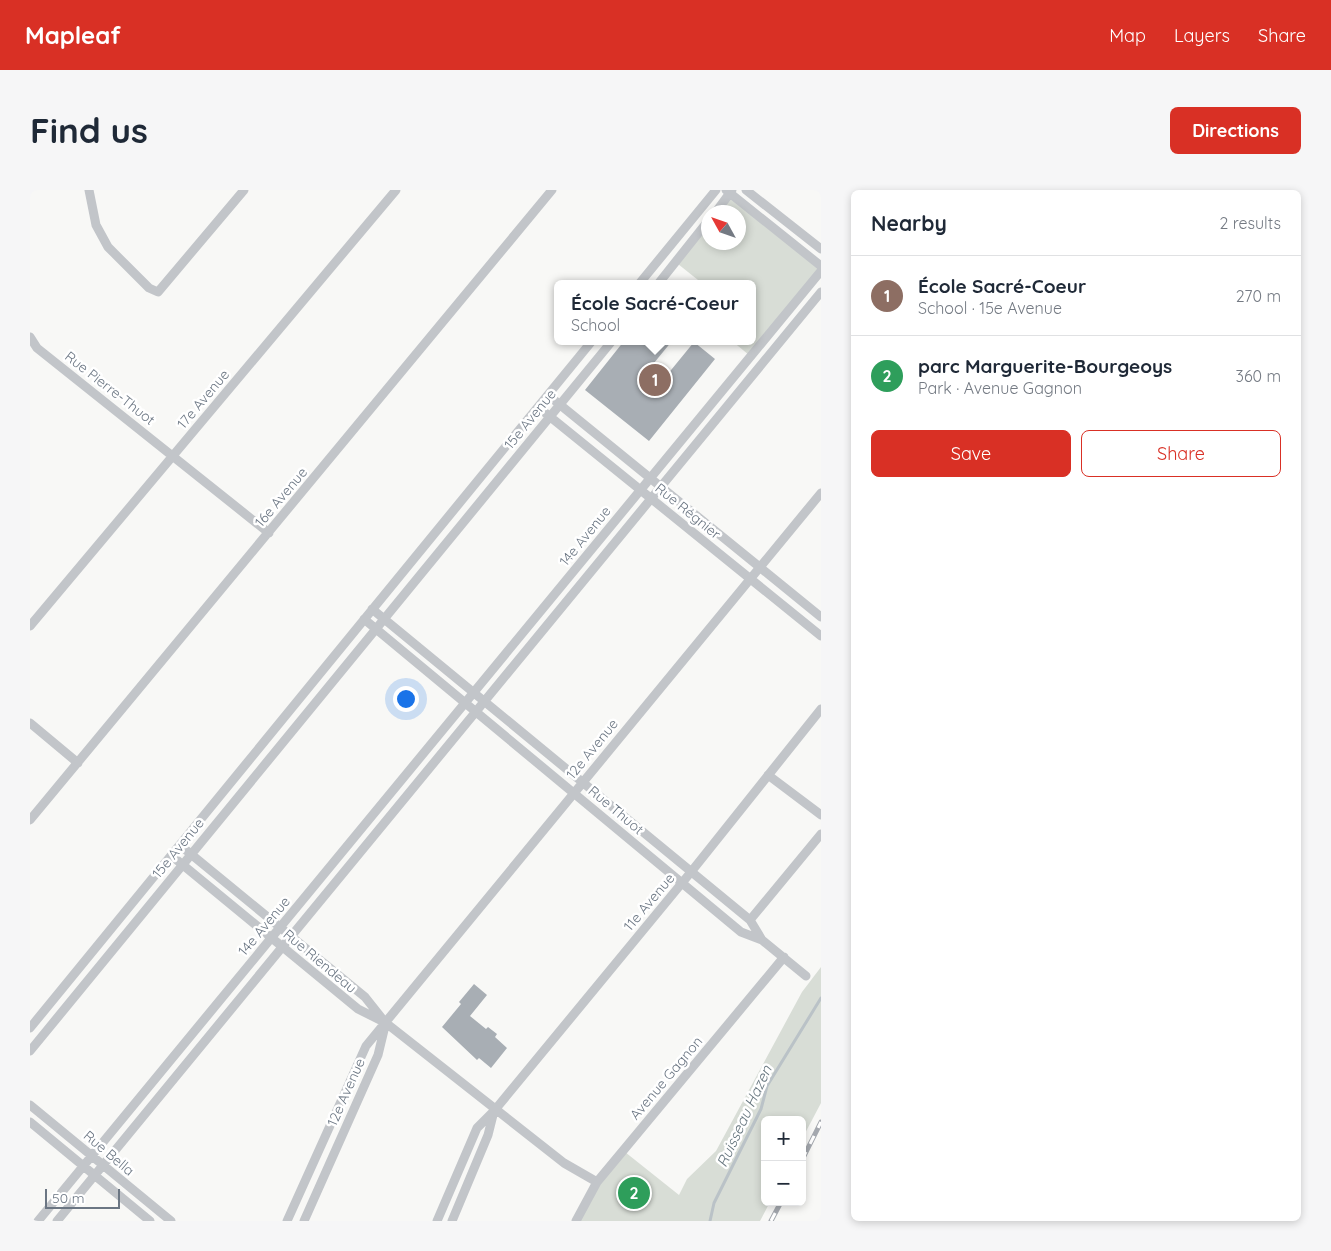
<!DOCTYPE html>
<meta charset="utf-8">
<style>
:root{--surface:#fff;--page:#f6f6f7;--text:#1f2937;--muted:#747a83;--line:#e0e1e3;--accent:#d93025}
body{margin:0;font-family:Quicksand,sans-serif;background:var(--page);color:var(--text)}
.controls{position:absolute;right:15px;bottom:15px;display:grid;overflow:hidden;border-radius:8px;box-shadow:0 2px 8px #0003}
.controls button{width:45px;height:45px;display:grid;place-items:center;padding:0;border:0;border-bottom:1px solid var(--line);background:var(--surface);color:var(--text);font:25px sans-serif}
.compass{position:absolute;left:671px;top:15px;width:45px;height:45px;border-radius:50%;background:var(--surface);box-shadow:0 2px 8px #0003;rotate:310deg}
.scale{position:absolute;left:15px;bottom:12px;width:75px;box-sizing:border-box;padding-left:5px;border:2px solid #6b7683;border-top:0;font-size:14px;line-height:18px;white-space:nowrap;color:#6b7683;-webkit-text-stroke:4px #fff;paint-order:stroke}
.you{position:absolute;left:375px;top:508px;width:18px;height:18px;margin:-12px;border:4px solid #fff;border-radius:50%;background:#1a73e8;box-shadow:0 0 0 8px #1a73e833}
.badge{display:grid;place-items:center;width:32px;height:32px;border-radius:50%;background:var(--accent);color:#fff;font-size:16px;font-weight:700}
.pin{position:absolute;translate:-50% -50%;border:2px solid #fff;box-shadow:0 1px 5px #0006}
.popup{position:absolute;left:524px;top:90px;width:202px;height:65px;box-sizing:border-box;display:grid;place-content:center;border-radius:8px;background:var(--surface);filter:drop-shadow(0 1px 4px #0005);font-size:16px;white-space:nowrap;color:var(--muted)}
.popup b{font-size:19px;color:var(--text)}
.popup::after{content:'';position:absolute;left:50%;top:100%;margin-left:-10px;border:10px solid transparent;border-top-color:var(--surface)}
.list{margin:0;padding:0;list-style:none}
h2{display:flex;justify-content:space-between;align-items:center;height:65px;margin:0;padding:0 20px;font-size:21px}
h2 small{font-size:16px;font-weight:400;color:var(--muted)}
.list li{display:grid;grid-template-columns:32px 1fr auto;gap:15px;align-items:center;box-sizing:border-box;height:80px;padding:0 20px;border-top:1px solid var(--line)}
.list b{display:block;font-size:19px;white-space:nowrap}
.list p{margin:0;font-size:16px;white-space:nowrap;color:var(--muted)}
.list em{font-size:16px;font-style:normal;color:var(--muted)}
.actions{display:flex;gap:10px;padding:15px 20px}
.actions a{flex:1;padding:11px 0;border:1px solid var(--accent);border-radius:8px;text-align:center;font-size:18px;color:var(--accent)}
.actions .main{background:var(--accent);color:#fff}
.map{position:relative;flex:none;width:791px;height:1031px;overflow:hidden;border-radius:8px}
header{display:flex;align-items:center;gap:30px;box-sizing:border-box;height:70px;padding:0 25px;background:var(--accent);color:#fff}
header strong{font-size:24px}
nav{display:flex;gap:28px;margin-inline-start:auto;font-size:18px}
.intro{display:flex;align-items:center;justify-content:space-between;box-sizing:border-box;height:120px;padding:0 30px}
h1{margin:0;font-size:35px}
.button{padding:12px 22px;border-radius:8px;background:var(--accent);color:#fff;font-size:18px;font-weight:700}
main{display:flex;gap:30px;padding:0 30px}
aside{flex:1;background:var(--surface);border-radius:8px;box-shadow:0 2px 8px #0003}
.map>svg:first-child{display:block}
.green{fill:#d8ddd6}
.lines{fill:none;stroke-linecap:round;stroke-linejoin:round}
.stream{stroke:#bac2c7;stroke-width:3}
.building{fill:#a8aeb4}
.street{stroke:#c2c5c9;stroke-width:9}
.rail-casing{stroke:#a4a8ae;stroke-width:5}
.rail{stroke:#fff;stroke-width:3;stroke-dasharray:9;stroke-linecap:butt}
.labels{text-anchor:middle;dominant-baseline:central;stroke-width:5;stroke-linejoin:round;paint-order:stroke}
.street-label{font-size:14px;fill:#6b7683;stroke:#fff}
.water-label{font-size:15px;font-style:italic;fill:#67767f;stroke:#fff}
</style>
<header>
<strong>Mapleaf</strong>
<nav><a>Map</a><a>Layers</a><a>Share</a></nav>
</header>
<div class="intro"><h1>Find us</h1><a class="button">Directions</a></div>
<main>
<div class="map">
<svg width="791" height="1031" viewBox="0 0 791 1031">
<rect width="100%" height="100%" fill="#f8f8f6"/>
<path class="green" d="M701 5 791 76 719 165 702 151H722V94H673L648 74 678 34V52H708V22H687Z
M791 777V913L772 949V930H735V1012H740L730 1031H546L567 992 595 962 649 1005 657 989 686 961 772 802Z"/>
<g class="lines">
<path class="stream" d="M680 1031 684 1013 731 919 737 896 791 808"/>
</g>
<path class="building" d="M594 151H642L615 184 628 196 664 152 685 169 619 251 555 200Z
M444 794 457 805 440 826 456 839 458 837 467 844 465 847 477 858 461 878 449 868 447 870 412 837 431 814 429 812Z"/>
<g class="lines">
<path class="street" d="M59 0 66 35 78 57 119 98 128 102 214 0
M696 0 791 76
M716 0 791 59
M686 22 702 0
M609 94 686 0
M628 94 678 31
M0 147 7 158 239 343
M518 205 791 427
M508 217 791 446
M342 419 720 730 732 750
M334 429 711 742 732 750 776 786
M0 436 366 0
M0 533 48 573
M738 585 791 625
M0 630 522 0
M151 656 335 807 354 831
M142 666 328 819 356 833 534 973 567 992
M720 730 791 644
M0 838 562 151
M0 861 582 151
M0 915 141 1031
M0 932 120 1031
M8 1031 791 81
M27 1031 791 102
M257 1031 336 856 791 303
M274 1031 348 865 355 836
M407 1031 447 938 464 921 661 682 791 519
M422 1031 458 945 464 921
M546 1031 567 992 754 767"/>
<defs>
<path id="rail" d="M772 970 791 932
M741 1031 751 1012"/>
</defs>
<use href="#rail" class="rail-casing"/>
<use href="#rail" class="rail"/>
</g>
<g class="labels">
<g class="street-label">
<text transform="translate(80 198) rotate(38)">Rue Pierre-Thuot</text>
<text transform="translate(173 209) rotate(-50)">17e Avenue</text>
<text transform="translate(500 229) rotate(-51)">15e Avenue</text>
<text transform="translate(251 307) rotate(-50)">16e Avenue</text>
<text transform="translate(658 321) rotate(39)">Rue Régnier</text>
<text transform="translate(555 346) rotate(-51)">14e Avenue</text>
<text transform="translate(562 559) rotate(-51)">12e Avenue</text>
<text transform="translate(586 620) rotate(40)">Rue Thuot</text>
<text transform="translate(148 658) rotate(-51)">15e Avenue</text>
<text transform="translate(619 712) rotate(-50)">11e Avenue</text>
<text transform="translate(234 736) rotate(-50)">14e Avenue</text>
<text transform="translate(290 771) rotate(40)">Rue Riendeau</text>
<text transform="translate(636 888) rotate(-50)">Avenue Gagnon</text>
<text transform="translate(316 902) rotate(-66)">12e Avenue</text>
<text transform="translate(79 963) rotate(40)">Rue Bella</text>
</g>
<g class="water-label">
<text transform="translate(714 926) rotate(-65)">Ruisseau Hazen</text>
</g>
</g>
</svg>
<div class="controls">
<button>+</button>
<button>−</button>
</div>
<svg class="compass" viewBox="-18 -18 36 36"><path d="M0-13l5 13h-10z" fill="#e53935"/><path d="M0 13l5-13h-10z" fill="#747a83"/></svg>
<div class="scale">50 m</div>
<div class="you"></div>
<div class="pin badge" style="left:625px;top:190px;background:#8d6e63">1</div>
<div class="popup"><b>École Sacré-Coeur</b>School</div>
<div class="pin badge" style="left:604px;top:1003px;background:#2e9e5b">2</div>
</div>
<aside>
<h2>Nearby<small>2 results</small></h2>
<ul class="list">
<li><span class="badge" style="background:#8d6e63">1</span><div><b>École Sacré-Coeur</b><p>School · 15e Avenue</p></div><em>270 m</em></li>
<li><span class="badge" style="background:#2e9e5b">2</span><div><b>parc Marguerite-Bourgeoys</b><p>Park · Avenue Gagnon</p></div><em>360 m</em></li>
</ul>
<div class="actions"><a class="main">Save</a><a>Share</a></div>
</aside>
</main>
